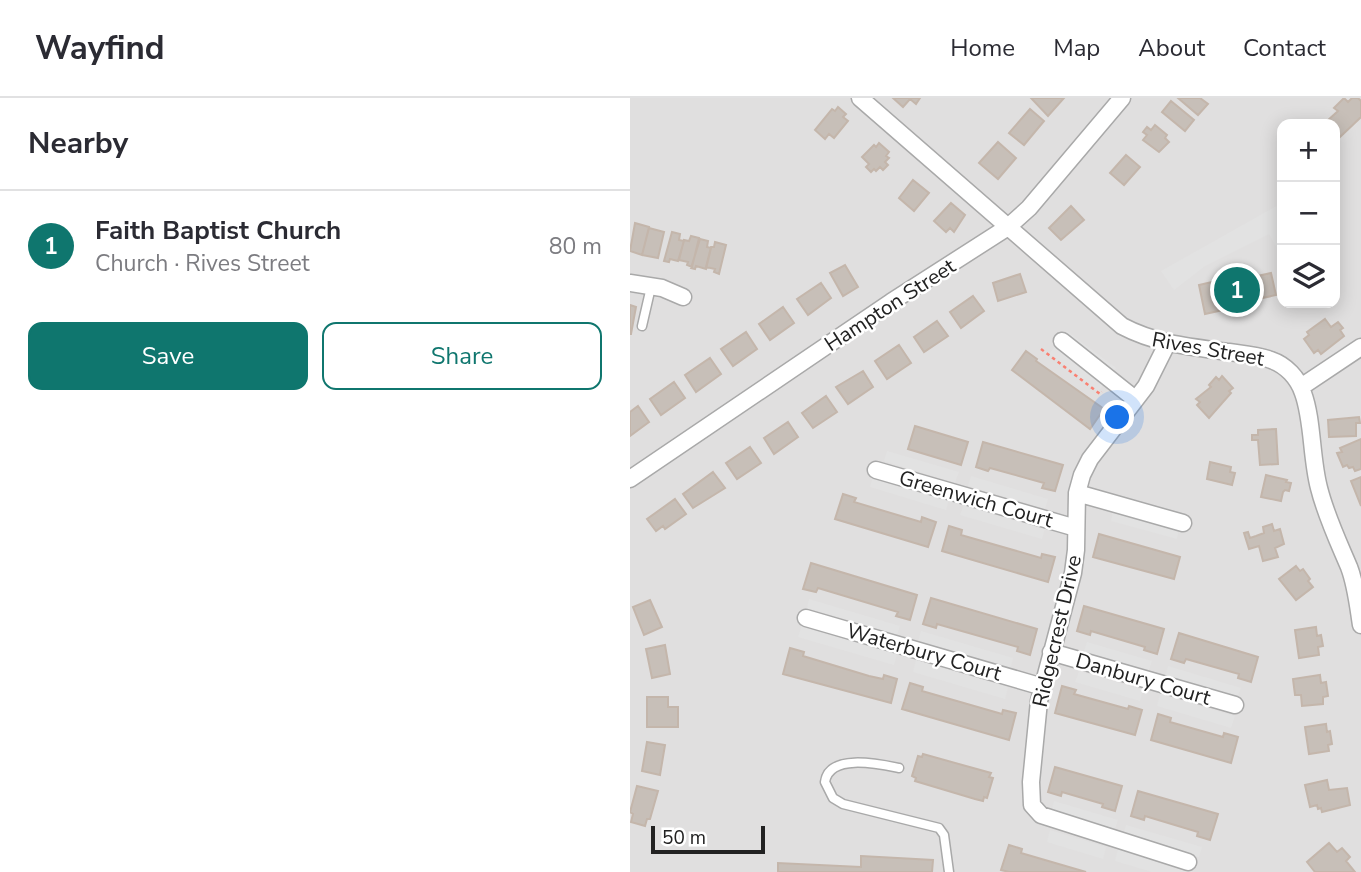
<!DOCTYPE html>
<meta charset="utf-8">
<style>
:root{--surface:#fff;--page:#f7f7f7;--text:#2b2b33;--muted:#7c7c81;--line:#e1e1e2;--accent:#0f766e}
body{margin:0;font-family:"Nunito Sans",sans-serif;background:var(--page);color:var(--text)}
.controls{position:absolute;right:21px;top:21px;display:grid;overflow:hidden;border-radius:14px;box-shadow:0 4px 18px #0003}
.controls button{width:63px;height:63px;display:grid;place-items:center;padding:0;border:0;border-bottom:2px solid var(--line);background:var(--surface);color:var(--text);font:35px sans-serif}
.scale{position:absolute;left:21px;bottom:18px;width:114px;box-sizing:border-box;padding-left:7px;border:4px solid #222;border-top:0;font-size:19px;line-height:24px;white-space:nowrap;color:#222;-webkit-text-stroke:5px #fff;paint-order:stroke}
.you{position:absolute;left:488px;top:320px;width:24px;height:24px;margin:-18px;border:5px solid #fff;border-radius:50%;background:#1a73e8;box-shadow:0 0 0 10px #1a73e833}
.badge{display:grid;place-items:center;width:46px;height:46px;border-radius:50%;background:var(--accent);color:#fff;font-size:23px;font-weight:700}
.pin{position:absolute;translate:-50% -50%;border:4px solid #fff;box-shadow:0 2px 7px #0006}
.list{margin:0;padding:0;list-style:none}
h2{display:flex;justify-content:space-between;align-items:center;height:91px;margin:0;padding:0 28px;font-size:30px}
h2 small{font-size:23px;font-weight:400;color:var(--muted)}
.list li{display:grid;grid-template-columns:46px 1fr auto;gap:21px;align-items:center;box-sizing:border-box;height:112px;padding:0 28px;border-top:2px solid var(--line)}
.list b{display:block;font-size:26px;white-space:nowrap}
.list p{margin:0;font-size:23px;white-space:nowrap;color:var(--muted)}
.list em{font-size:23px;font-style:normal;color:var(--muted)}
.actions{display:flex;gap:14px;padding:21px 28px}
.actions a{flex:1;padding:16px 0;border:2px solid var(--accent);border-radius:14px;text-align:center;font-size:24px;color:var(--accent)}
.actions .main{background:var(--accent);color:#fff}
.icon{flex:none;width:38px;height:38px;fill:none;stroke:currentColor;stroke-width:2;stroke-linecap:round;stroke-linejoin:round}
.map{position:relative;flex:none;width:731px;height:774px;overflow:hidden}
header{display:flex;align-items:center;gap:42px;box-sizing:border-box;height:98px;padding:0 35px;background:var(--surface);border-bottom:2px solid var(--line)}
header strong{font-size:33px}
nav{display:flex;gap:38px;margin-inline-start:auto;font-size:24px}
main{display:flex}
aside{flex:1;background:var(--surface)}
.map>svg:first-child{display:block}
.residential{fill:#e0dfdf;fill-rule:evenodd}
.parking{fill:#e2e2e2}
.building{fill:#c7bfb8;stroke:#c4b6ab;stroke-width:2}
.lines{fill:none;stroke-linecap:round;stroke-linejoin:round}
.lane-casing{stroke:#a9a9a9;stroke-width:11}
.street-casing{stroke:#a9a9a9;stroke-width:19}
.path{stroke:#fa8072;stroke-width:2.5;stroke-dasharray:3.5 3.5;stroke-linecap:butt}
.lane{stroke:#fff;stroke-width:8}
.street{stroke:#fff;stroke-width:16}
.labels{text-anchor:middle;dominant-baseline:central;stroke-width:5;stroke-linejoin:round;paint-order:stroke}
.street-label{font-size:21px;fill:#222;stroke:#fff}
</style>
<header>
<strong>Wayfind</strong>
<nav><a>Home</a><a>Map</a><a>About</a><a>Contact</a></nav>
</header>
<main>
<aside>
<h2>Nearby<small></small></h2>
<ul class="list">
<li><span class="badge">1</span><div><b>Faith Baptist Church</b><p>Church · Rives Street</p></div><em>80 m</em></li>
</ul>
<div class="actions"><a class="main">Save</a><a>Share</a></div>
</aside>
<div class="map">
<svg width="731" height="774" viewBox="0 0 731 774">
<rect width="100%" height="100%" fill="#f2efe9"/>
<path class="residential" d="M0 0H731V774H0ZM652 26H705V205H652Z"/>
<path class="parking" d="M652 105 651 158 639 136 575 168 544 192 531 173Z
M437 233 486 270 468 294 419 256Z
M257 353 329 374 325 385 254 363Z
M341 378 418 401 415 411 338 388Z
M243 379 319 401 316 412 240 389Z
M334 406 415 430 412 441 330 417Z
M483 413 549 431 547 441 481 423Z
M179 501 270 528 267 537 177 510Z
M172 527 267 556 264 567 168 539Z
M291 533 383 560 380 572 288 544Z
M457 544 522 563 518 575 453 556Z
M286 562 378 589 375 601 283 574Z
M538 568 611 590 607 601 535 580Z
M449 573 513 592 510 603 445 584Z
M530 596 605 618 601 630 527 608Z
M424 703 488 722 484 734 421 715Z
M496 727 572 749 569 759 493 737Z
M420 732 476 749 473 761 417 744Z
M488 751 564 774H522L485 763Z"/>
<path class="building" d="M263 0H290L286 6 280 1 273 9Z
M401 0H434L418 18Z
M548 0H570L578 6 568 17Z
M714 0 718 4 722 0H728L731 3V19L710 39 705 33V26L696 24 708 13 704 10Z
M541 3 564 22 555 33 532 14Z
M208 9 216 16 213 19 218 23 204 40 199 36 195 41 185 32 202 11 205 13Z
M400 11 414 23 394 47 379 35Z
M525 27 537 37 535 40 539 44 529 54 513 42 517 37 513 34 517 29 521 32Z
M368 44 386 60 368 81 349 65Z
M249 45 259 54 256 58 259 60 255 64 258 67 253 72 250 69 246 73 244 71 241 74 236 69 239 66 232 59 244 47 246 49Z
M496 57 510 69 494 87 480 75Z
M283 82 299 95 284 113 269 100Z
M321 105 335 117 324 134 320 130 316 134 304 123Z
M441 108 454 122 431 142 419 130Z
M5 125 19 129 12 157 0 153Z
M19 130 34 134 28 160 12 157Z
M42 134 50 136 49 142 54 143 48 163 40 161 39 164 34 163Z
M61 138 69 140 62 169 57 167 58 164 49 162 54 142 59 143Z
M70 141 78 143 77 149 81 150 76 171 66 168 65 171 61 170Z
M85 144 96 147 89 176 84 174 85 171 76 169 81 149H84Z
M215 167 228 189 213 198 200 175Z
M641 175 646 197 601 207 602 210 575 216 569 187 595 181 596 185Z
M390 176 396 194 368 203 363 185Z
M191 185 201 200 178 217 167 201Z
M343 198 354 213 331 230 320 214Z
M0 207 6 209 1 236H0Z
M153 209 164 225 140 242 129 226Z
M695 221 701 229 708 224 713 230 710 232 714 238 691 256 688 252 684 255 674 241 679 237 677 234Z
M307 223 318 238 294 254 284 239Z
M116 234 127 251 103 268 91 251Z
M269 247 281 265 257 281 245 263Z
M396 253 407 261 406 263 474 311 460 331 382 272Z
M80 260 91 276 66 294 55 277Z
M233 273 243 289 218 306 206 289Z
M592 278 603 290 599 293 601 295 579 320 567 307 570 304 566 301 581 289 579 287 586 279 589 282Z
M44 284 55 300 31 317 20 301Z
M196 298 207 314 183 330 172 315Z
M8 308 19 324 0 338V314Z
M729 319 730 325H726V338L699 339 698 322Z
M158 324 168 339 144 356 134 340Z
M285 328 338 344 331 367 278 351Z
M646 331 648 366 630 367 628 342H622V337H628V332Z
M731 341V371L725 373 723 369 719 370 717 367 713 369 707 355 712 354 710 350Z
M353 344 433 367 425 393 412 390 414 385 360 370 358 373 346 369Z
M120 349 131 365 107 381 96 365Z
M580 364 601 369 600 374 605 375 602 387 577 381Z
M83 374 95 390 63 410 53 396Z
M636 377 657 382 656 384 661 385 659 393 655 392 653 394 651 403 631 399Z
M731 379V408L721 383Z
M213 396 226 400 224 404 291 424 292 419 306 424 298 449 205 421Z
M45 401 56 416 35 431 33 428 26 433 17 421Z
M642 426 644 433 650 431 654 446 645 450 648 459 633 463 629 448 619 451 614 435 618 434 620 440 626 438 634 435 633 429Z
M319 428 332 432 331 437 411 460 412 456 425 459 418 484 312 453Z
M469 436 550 459 544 481 463 459Z
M181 465 287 497 280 522 266 518 268 514 188 490 186 494 173 491Z
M666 468 670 473 673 471 680 481 678 483 683 489 666 502 649 481Z
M301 500 407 531 400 557 387 553 388 549 307 526 306 530 293 526Z
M20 502 32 529 14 537 3 509Z
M454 508 534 531 527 556 514 552 515 549 461 533 460 537 447 533Z
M686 529 687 538 691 537 693 548 688 549 689 557 669 560 665 532Z
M549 535 628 559 621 584 608 580 609 576 556 561 554 565 541 561Z
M35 547 40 576 22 580 16 551Z
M160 550 174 554 173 558 239 578 253 581 254 577 267 581 261 605 153 576Z
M690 577 691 585 696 584 698 598 693 599V606L672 608 671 597H665L663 581Z
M280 585 293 589 292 593 372 616 373 612 386 615 379 642 272 611Z
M432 588 446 592 444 596 498 611 499 608 512 612 505 637 425 615Z
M17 599H38V609H48V629H17Z
M528 616 541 620 540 624 593 639 594 635 608 639 601 665 521 642Z
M696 626 697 634 700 633 702 646 698 647 699 653 679 656 675 629Z
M17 644 35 647 30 677 12 673Z
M293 656 361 675 359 679 363 680 357 700 354 699 353 703 345 701 285 683 286 680 282 678 288 658 292 659Z
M425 669 492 688 485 713 472 709 473 706 432 694 431 698 418 694Z
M697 682 699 692 717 690 720 707 692 714 691 710 688 711 687 707 680 709 675 687Z
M7 688 28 693 20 721H17L15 728 1 724 3 716 0 714Z
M508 693 588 716 580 742 567 738 568 734 515 718 514 722 501 718Z
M699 745 707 754 712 750 720 759 716 763 725 774H685L677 764Z
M379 747 392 751 391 755 456 774H379L371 772Z
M231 758 303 762 302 774H148V765L231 769Z"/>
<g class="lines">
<defs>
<path id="lane" d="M12 228 21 189
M269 670C249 666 199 655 195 684L203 700 213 706 309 730 314 737 319 774"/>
<path id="street" d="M230 0 492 228C526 246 561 249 599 254 613 256 628 257 641 262 656 267 668 280 673 295 683 322 681 360 689 390 696 418 708 443 719 469 726 487 728 508 731 527
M0 185 32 190 53 199
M432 243 505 301
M537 246 516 288 460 361 452 377 447 395 446 452 443 475 409 603 401 684 402 707 411 717 558 764
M671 289 731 249
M246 372 446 430
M0 381 261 204 378 129 399 110 492 0
M447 395 553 425
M176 520 413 589
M421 554 605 607"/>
</defs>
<use href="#lane" class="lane-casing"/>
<use href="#street" class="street-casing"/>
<path class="path" d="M411 251 470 296 472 294"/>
<use href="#lane" class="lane"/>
<use href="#street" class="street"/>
</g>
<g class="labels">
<g class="street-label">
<text transform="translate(260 207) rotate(-33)">Hampton Street</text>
<text transform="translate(578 251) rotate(10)">Rives Street</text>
<text transform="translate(346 401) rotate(16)">Greenwich Court</text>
<text transform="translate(427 533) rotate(-77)">Ridgecrest Drive</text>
<text transform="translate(294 554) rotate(16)">Waterbury Court</text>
<text transform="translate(513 581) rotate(16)">Danbury Court</text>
</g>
</g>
</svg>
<div class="controls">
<button>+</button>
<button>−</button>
<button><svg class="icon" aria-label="layers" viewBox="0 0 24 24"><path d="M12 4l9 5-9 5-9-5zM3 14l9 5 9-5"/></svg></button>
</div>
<div class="scale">50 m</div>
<div class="you"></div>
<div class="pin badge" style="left:607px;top:192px">1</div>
</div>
</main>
